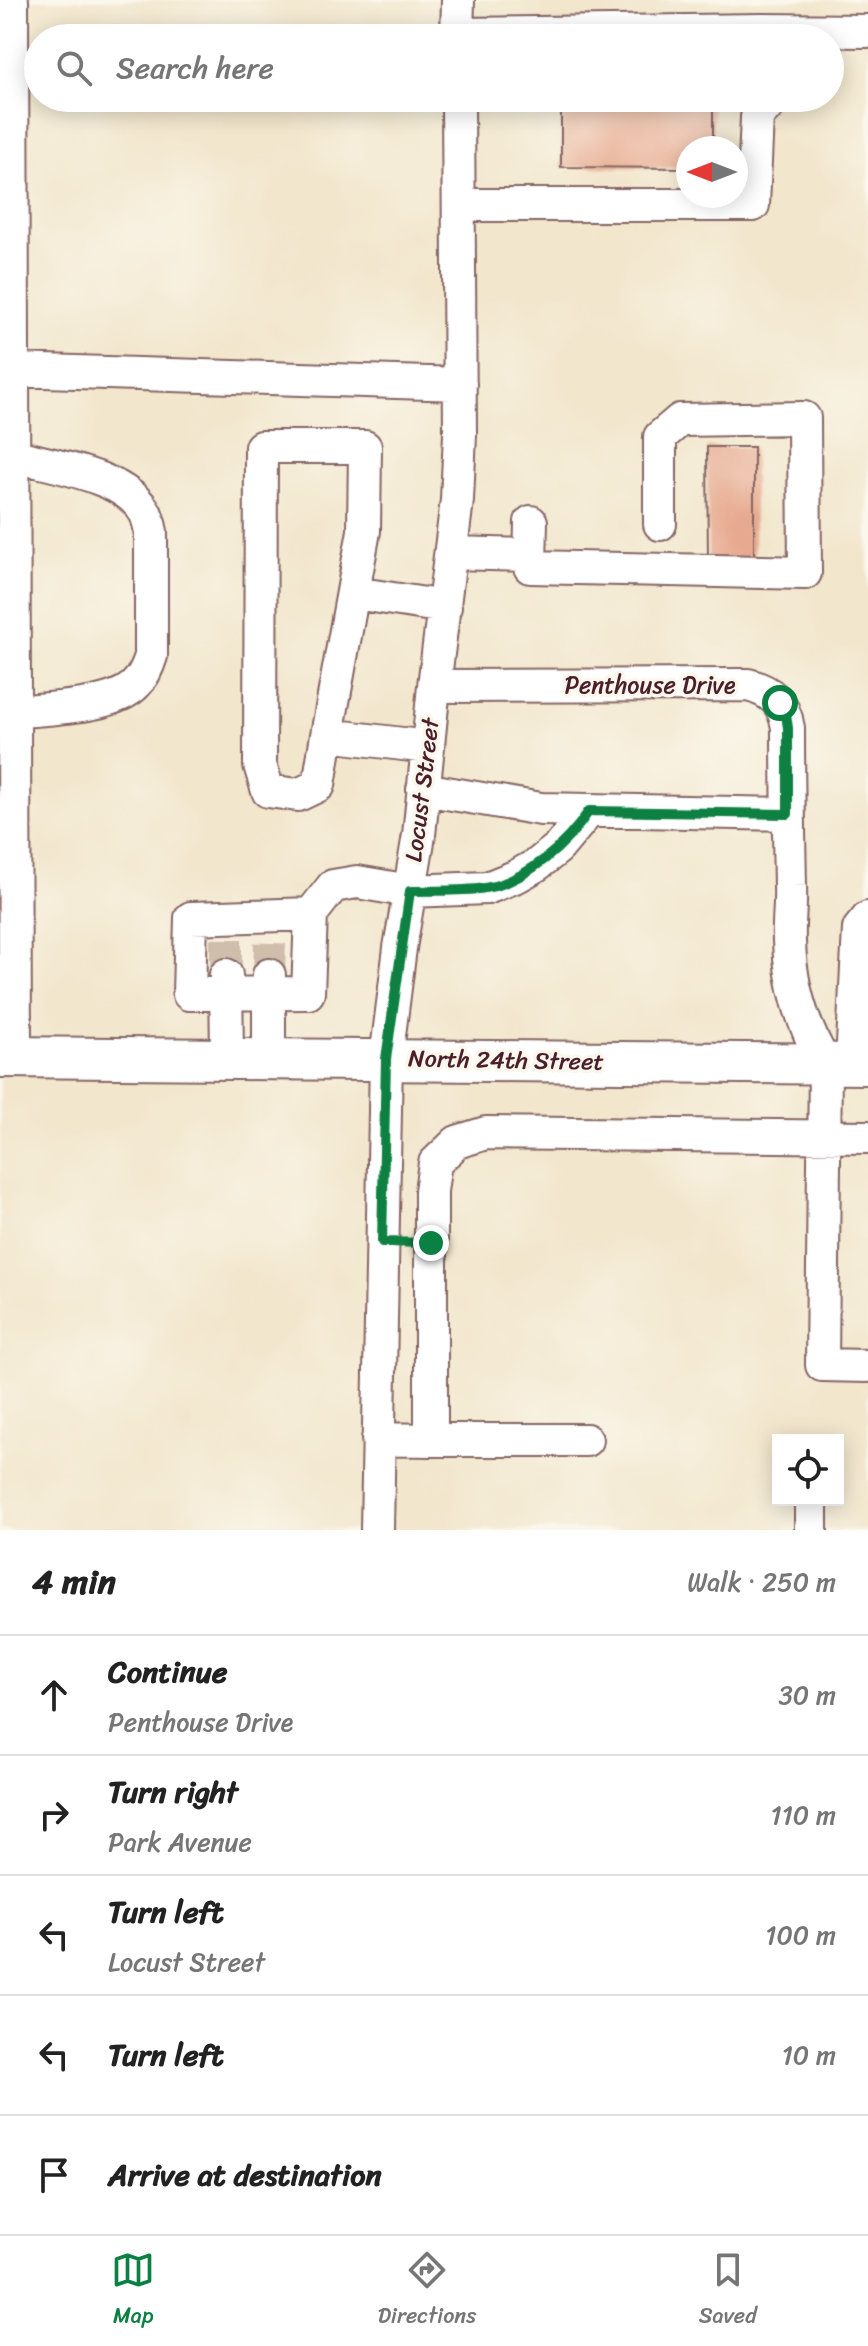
<!DOCTYPE html>
<meta charset="utf-8">
<style>
:root{--surface:#fff;--page:#f2f2f2;--text:#222;--muted:#767676;--line:#e0e0e0;--accent:#0b8043}
body{margin:0;font-family:Sriracha,sans-serif;background:var(--page);color:var(--text)}
.controls{position:absolute;right:24px;bottom:24px;display:grid;overflow:hidden;border-radius:0px;box-shadow:0 4px 20px #0003}
.controls button{width:72px;height:72px;display:grid;place-items:center;padding:0;border:0;border-bottom:2px solid var(--line);background:var(--surface);color:var(--text);font:40px sans-serif}
.compass{position:absolute;left:676px;top:136px;width:72px;height:72px;border-radius:50%;background:var(--surface);box-shadow:0 4px 20px #0003;rotate:270deg}
.stop{position:absolute;width:24px;height:24px;margin:-18px;border:6px solid #0b8043;border-radius:50%;background:#fff}
.stop.end{background:#0b8043;border-color:#fff;box-shadow:0 2px 8px #0008}
.list{margin:0;padding:0;list-style:none}
h2{display:flex;justify-content:space-between;align-items:center;height:104px;margin:0;padding:0 32px;font-size:34px}
h2 small{font-size:26px;font-weight:400;color:var(--muted)}
.list li{display:grid;grid-template-columns:52px 1fr auto;gap:24px;align-items:center;box-sizing:border-box;height:120px;padding:0 32px;border-top:2px solid var(--line)}
.list b{display:block;font-size:30px;white-space:nowrap}
.list p{margin:0;font-size:26px;white-space:nowrap;color:var(--muted)}
.list em{font-size:26px;font-style:normal;color:var(--muted)}
.icon{flex:none;width:44px;height:44px;fill:none;stroke:currentColor;stroke-width:2;stroke-linecap:round;stroke-linejoin:round}
.map{position:relative;flex:none;width:868px;height:1530px;overflow:hidden}
.search{position:absolute;background:var(--surface);box-shadow:0 4px 20px #0003;left:24px;right:24px;top:24px;height:88px;display:flex;align-items:center;gap:20px;box-sizing:border-box;padding:0 28px;border-radius:44px;color:var(--muted);font-size:30px}
.sheet{height:704px;background:var(--surface)}
nav{display:flex;justify-content:space-around;align-items:center;box-sizing:border-box;height:112px;border-top:2px solid var(--line);background:var(--surface);font-size:22px;color:var(--muted)}
nav a{display:grid;justify-items:center;gap:4px}
nav .on{color:var(--accent)}
.map>svg:first-child{display:block}
.building{fill:#e7aa90}
.lines{fill:none;stroke-linecap:round;stroke-linejoin:round}
.minor-tunnel{stroke:#d0beac;stroke-width:32;stroke-dasharray:32 16;stroke-linecap:butt}
.minor-casing{stroke:#856563;stroke-width:36}
.major-casing{stroke:#856563;stroke-width:44}
.minor{stroke:#fff;stroke-width:32}
.major{stroke:#fff;stroke-width:40}
.route{stroke:#0b8043;stroke-width:10}
.labels{text-anchor:middle;dominant-baseline:central;stroke-width:7;stroke-linejoin:round;paint-order:stroke}
.street-label{font-size:24px;fill:#4a1f2b;stroke:#fbf7ec}
</style>
<div class="map">
<svg width="868" height="1530" viewBox="0 0 868 1530">
<rect width="100%" height="100%" fill="#fbf7ec"/>
<filter id="ink" filterUnits="userSpaceOnUse"><feTurbulence type="fractalNoise" baseFrequency=".0125" numOctaves="2"/><feDisplacementMap in="SourceGraphic" scale="16" xChannelSelector="R" yChannelSelector="G"/><feConvolveMatrix kernelMatrix="1 2 1 2 8 2 1 2 1" color-interpolation-filters="sRGB"/></filter>
<filter id="wash" filterUnits="userSpaceOnUse"><feTurbulence type="fractalNoise" baseFrequency=".006" numOctaves="4" result="noise"/><feDisplacementMap in="SourceGraphic" scale="32" xChannelSelector="R" yChannelSelector="G"/><feGaussianBlur stdDeviation="1.8" result="paint"/><feColorMatrix in="noise" values="0 0 0 0 0 0 0 0 0 0 0 0 0 0 0 0 0 1.4 0 .05"/><feComposite in="paint" operator="in"/></filter>
<g filter="url(#wash)">
<rect width="100%" height="100%" fill="#f2e6cc"/>
<g id="blocks">
<path class="building" d="M561 98H713V148H688V168L561 167Z
M707 447H754V562H708Z"/>
</g>
</g>
<g filter="url(#ink)">
<use href="#blocks" fill-opacity="0" stroke="#856563" stroke-width="2"/>
<g class="lines">
<path class="minor-tunnel" d="M226 939V975
M269 975 270 939"/>
<defs>
<path id="minor" d="M12 0 15 1057
M457 34 763 30 868 31
M457 38 458 0
M459 205H753L757 117 775 98
M13 370 460 384
M13 455C51 466 126 475 146 514 148 519 150 526 151 532V656C148 666 144 676 136 684 114 708 47 708 14 712
M531 522 530 567 805 573 804 418 680 420 660 437V524
M452 553 530 555
M354 593 445 607
M434 686 748 685C771 691 784 702 788 728 788 781 789 833 790 886 791 905 788 923 789 941 790 984 803 1027 825 1063L822 1365 868 1366
M327 735 319 785 298 795 268 791 260 765 261 447H365L364 531 327 735 428 747
M423 789 541 809 788 814
M311 914 308 993 189 994 191 918 311 914 333 886 357 882 410 891 487 888 517 876 538 864 558 848 589 811
M226 975 227 1058
M269 975V1058
M852 1063 859 929 868 918
M378 1439 431 1440V1191L435 1163 457 1142 486 1133 868 1137
M431 1440H586
M377 1530 386 1059 400 948 419 835 434 686 457 500 460 434 458 98
M811 1530V1500"/>
<path id="major" d="M0 1057 868 1064"/>
</defs>
<use href="#minor" class="minor-casing"/>
<use href="#major" class="major-casing"/>
<use href="#minor" class="minor"/>
<use href="#major" class="major"/>
</g>
</g>
<g class="lines" filter="url(#ink)">
<path class="route" d="M431 1243 382 1242 386 1059 410 891C434 890 461 892 485 888 526 882 568 843 589 811L788 814V728L786 715 780 703"/>
</g>
<g class="labels">
<g class="street-label">
<text x="650" y="685">Penthouse Drive</text>
<text transform="translate(422 790) rotate(-83)">Locust Street</text>
<text transform="translate(506 1060) rotate(1)">North 24th Street</text>
</g>
</g>
</svg>
<div class="controls">
<button><svg class="icon" aria-label="locate" viewBox="0 0 24 24"><circle cx="12" cy="12" r="6"/><path d="M12 2v4M12 18v4M2 12h4M18 12h4"/></svg></button>
</div>
<svg class="compass" viewBox="-18 -18 36 36"><path d="M0-13l5 13h-10z" fill="#e53935"/><path d="M0 13l5-13h-10z" fill="#767676"/></svg>
<div class="stop" style="left:780px;top:703px"></div>
<div class="stop end" style="left:431px;top:1243px"></div>
<div class="search"><svg class="icon" aria-label="search" viewBox="0 0 24 24"><circle cx="10" cy="10" r="6"/><path d="M15 15l6 6"/></svg>Search here</div>
</div>
<section class="sheet">
<h2>4 min<small>Walk · 250 m</small></h2>
<ul class="list">
<li><svg class="icon" aria-label="ahead" viewBox="0 0 24 24"><path d="M12 20V5M6 11l6-6 6 6"/></svg><div><b>Continue</b><p>Penthouse Drive</p></div><em>30 m</em></li>
<li><svg class="icon" aria-label="right" viewBox="0 0 24 24"><path d="M7 20v-9h11M14 6l5 5-5 5"/></svg><div><b>Turn right</b><p>Park Avenue</p></div><em>110 m</em></li>
<li><svg class="icon" aria-label="left" viewBox="0 0 24 24"><path d="M17 20v-9H6M10 6l-5 5 5 5"/></svg><div><b>Turn left</b><p>Locust Street</p></div><em>100 m</em></li>
<li><svg class="icon" aria-label="left" viewBox="0 0 24 24"><path d="M17 20v-9H6M10 6l-5 5 5 5"/></svg><div><b>Turn left</b></div><em>10 m</em></li>
<li><svg class="icon" aria-label="arrive" viewBox="0 0 24 24"><path d="M6 21V4h12l-3 4 3 4H6"/></svg><div><b>Arrive at destination</b></div></li>
</ul>
</section>
<nav>
<a class="on"><svg class="icon" aria-label="map" viewBox="0 0 24 24"><path d="M3 6l6-2 6 2 6-2v14l-6 2-6-2-6 2zM9 4v14M15 6v14"/></svg>Map</a>
<a><svg class="icon" aria-label="directions" viewBox="0 0 24 24"><path d="M12 3l9 9-9 9-9-9zM9 14v-3h6M13 9l2 2-2 2"/></svg>Directions</a>
<a><svg class="icon" aria-label="saved" viewBox="0 0 24 24"><path d="M7 4h10v16l-5-4-5 4z"/></svg>Saved</a>
</nav>
